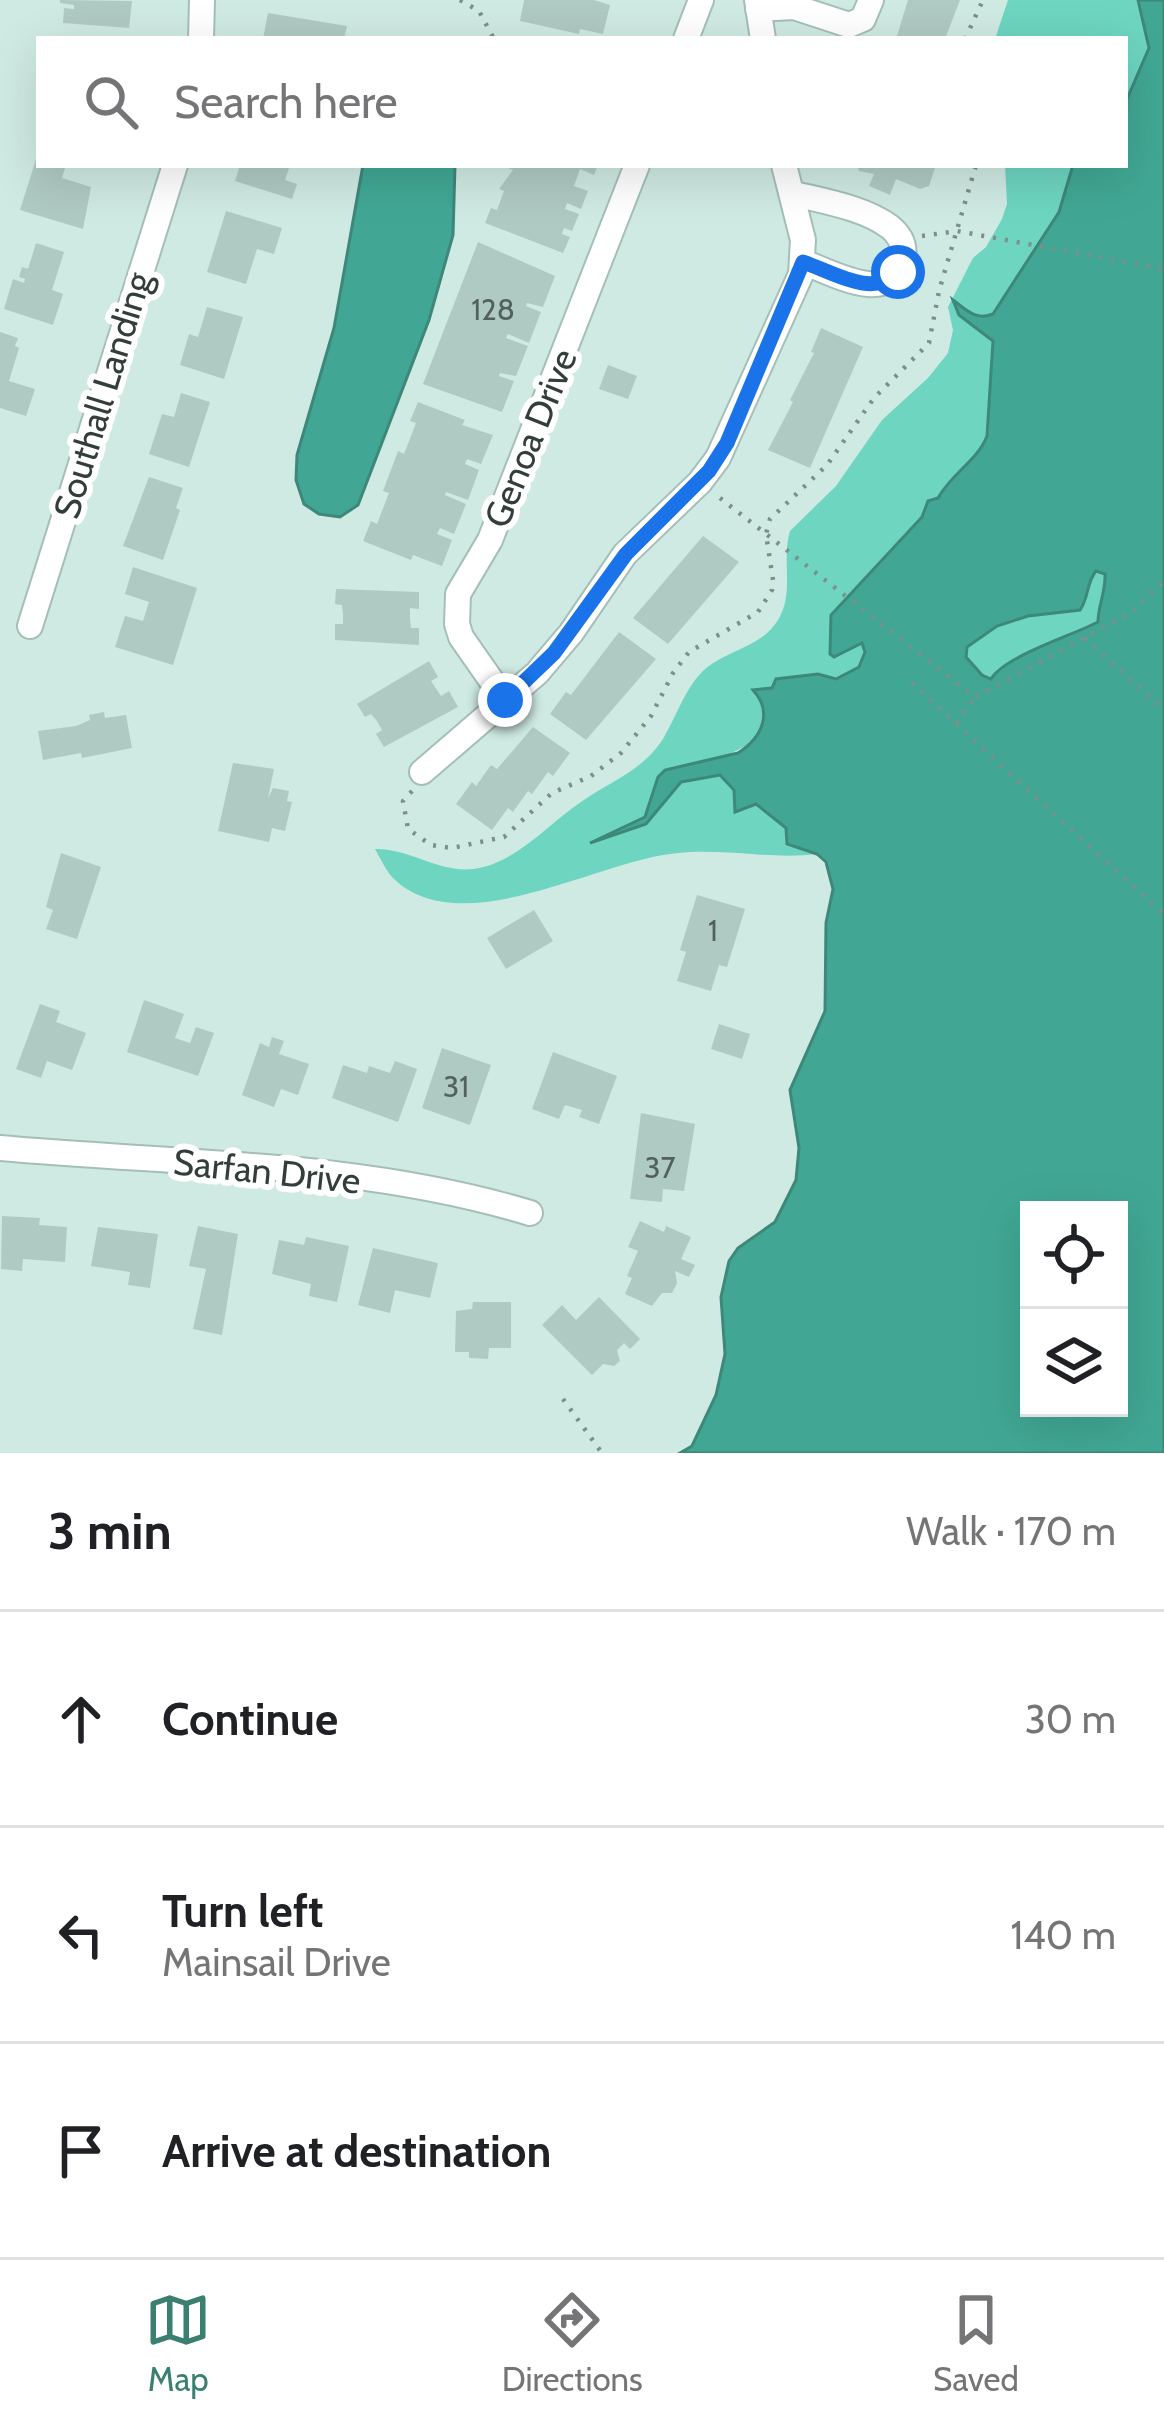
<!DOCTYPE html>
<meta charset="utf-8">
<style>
:root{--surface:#fff;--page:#f2f2f2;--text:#202124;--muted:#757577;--line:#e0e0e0;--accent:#3b7f71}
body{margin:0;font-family:Cabin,sans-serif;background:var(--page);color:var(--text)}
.controls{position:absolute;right:36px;bottom:36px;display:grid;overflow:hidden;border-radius:0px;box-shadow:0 12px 48px #0002}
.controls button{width:108px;height:108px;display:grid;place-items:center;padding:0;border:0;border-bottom:3px solid var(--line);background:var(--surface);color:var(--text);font:60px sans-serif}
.stop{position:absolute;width:36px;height:36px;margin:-27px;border:9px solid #1a73e8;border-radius:50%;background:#fff}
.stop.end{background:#1a73e8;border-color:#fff;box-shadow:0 3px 12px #0008}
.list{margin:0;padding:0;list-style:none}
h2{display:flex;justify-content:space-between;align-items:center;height:156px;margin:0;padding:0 48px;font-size:51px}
h2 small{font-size:39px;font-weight:400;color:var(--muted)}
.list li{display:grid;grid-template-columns:78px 1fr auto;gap:36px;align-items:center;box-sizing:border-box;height:216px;padding:0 48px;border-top:3px solid var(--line)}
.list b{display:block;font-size:45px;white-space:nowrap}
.list p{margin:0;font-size:39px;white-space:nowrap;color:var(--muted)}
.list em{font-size:39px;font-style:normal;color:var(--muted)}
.icon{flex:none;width:66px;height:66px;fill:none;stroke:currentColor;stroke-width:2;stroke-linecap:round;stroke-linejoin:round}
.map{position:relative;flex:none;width:1164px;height:1453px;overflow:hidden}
.search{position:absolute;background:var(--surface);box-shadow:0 12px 48px #0002;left:36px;right:36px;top:36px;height:132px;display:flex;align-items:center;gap:30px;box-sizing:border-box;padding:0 42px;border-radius:0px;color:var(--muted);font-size:45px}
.sheet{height:804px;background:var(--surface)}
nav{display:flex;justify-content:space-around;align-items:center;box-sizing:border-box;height:168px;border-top:3px solid var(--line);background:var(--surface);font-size:33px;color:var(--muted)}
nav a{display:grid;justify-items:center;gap:6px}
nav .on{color:var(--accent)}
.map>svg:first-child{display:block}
.green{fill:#6dd5c0}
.water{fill:#41a794;stroke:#3d8879;stroke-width:3;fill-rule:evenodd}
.building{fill:#afcac3}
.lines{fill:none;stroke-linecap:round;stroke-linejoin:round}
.street-casing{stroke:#a5bfb8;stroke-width:28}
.path{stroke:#7c8f8a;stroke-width:4.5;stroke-dasharray:3 9;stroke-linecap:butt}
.street{stroke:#fff;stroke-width:24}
.route{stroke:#1a73e8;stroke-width:15}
.labels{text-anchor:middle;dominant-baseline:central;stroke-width:12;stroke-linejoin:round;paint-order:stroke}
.number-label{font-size:30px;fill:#52615d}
.street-label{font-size:36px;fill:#333e3b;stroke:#fff}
</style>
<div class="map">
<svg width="1164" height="1453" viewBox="0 0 1164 1453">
<rect width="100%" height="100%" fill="#cfeae3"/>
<path class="green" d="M1008 0H1138L1149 48 1127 99 1125 115V39H995Z
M1005 165H1073L1059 212 993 314C977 320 968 311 956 301L959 315 993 341 987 436C978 460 952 473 938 498L927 501 922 517 834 657 862 642 865 652 859 667 836 679 818 674 777 679 773 688 754 691C803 745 691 767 658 777L646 824 681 782 720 774 734 790 787 828 788 844 817 854C768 860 719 847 670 854 592 864 462 941 395 880 386 872 381 859 375 849 409 848 439 873 473 869 514 865 548 824 581 802 609 782 640 772 661 742 676 719 683 691 703 671 725 650 761 648 778 620 795 593 781 560 790 531L836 486 882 420 928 378 948 353 953 330 948 307 973 258 986 247 1002 219 1007 204Z
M1096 570 1105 574C1106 592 1097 605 1098 622 1061 641 1023 652 991 679L982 675 965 657 967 647C986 634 1005 619 1029 615 1052 612 1065 615 1086 602L1088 580Z"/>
<path class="water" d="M1138 0H1164V1453H680L692 1446 716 1395 725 1354 721 1297 729 1261 738 1248 775 1222 796 1180 799 1148 790 1090 825 1011 826 923 833 889 826 862 817 854 787 844 786 828 756 804 735 812 734 790 720 775 681 782 646 824 590 843 645 817 658 777 665 770 738 753C763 737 773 712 753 690L772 688 776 679 818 674 836 679 859 667 865 652 862 643 834 657 830 654 831 615 922 517 928 501 938 498C952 473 978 460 987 436L993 341 959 315 953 300C966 310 976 321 993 314L1059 212 1073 165H1125L1127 99 1149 48ZM1096 571 1105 574C1106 592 1098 605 1098 622 1071 636 1005 656 991 679L982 675 966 657 967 647 997 626 1028 616 1080 610C1089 598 1086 583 1096 571ZM1029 1210H1119V1408H1029Z
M363 165H455L453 235 429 320 358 505 340 517 319 514 304 504 296 480 297 455 334 328Z"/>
<path class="building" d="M60 0 132 1 129 28 63 23 64 8 74 9V5L60 3Z
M524 0H594L610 5 603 34 580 29 579 34 520 21Z
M908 0H960L945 39H896Z
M268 13 347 26 344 39H263Z
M38 153 39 165H66L62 178 91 187 83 229 20 210Z
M240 165H290L285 180 297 184 292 199 235 181Z
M500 165H598L594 175 580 169 574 186 588 191 581 209 567 203 565 209 579 214 572 231 564 228 562 234 570 237 563 253 485 223 491 208 497 210 504 191 499 189 513 170Z
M857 165H936L929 186 920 189 896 179 890 195 869 186 874 174 859 171Z
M226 211 282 228 274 254 257 249 246 284 207 272Z
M478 242 555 276 543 307 527 303 526 306 541 312 529 343 508 334 506 338 528 346 516 376 500 373 499 376 514 381 502 412 423 384Z
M36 243 64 252 52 290 63 294 53 325 4 309 13 279 24 283 25 279 19 277 22 267 28 269Z
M207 307 243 317 224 379 180 365 189 334 198 337Z
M821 328 863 347 810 468 768 450 793 402 790 400 814 353 811 352Z
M0 332 18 338 15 346 19 348 9 381 35 389 26 416 0 408Z
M608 365 637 376 628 399 599 389Z
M181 393 210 402 189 467 149 454 162 414 174 417Z
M418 402 465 420 462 425 493 435 481 464 467 459 465 464 479 470 468 500 446 492 445 495 466 504 454 534 440 528 437 534 452 540 442 566 413 555 411 560 363 541 371 521 377 524 389 493 383 491 398 451 404 454 416 423 410 421Z
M149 477 183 488 176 508 180 510 163 560 123 546Z
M703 536 739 562 668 644 633 618Z
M133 567 197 588 173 665 115 647 125 616 143 621 149 602 125 594Z
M336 589 419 592V609L410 608V618L411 628H419V645L335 640V624H343V614L342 605 335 604Z
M619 632 656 659 586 740 550 714 566 692 571 695Z
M429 661 438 677 431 681 441 696 449 691 458 707 384 747 376 734 382 730 377 721 371 714 365 717 357 704Z
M104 712 105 718 126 715 132 748 82 758 81 753 43 760 38 731 76 726 90 720 89 715Z
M533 727 570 753 553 776 548 772 532 794 528 791 513 812 508 808 492 830 456 804 472 782 476 786 491 765 497 769Z
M233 763 274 769 268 798 273 788 289 791 287 801 292 802 285 831 272 828 269 842 218 831Z
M61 853 101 867 77 939 46 929 53 910 46 907Z
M697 895 745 909 727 967 719 965 711 991 677 981 686 952 680 950Z
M534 910 553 941 506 969 487 938Z
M144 1000 184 1014 175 1038 190 1043 196 1027 214 1033 198 1076 127 1052Z
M40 1004 60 1011 56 1022 86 1033 72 1070 47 1061 41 1078 16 1069Z
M719 1024 750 1034 742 1059 711 1049Z
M272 1037 284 1041 279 1054 309 1064 298 1095 281 1089 274 1107 242 1095 260 1043 269 1047Z
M442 1048 491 1065 470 1125 422 1108Z
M553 1052 617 1076 599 1124 579 1117 582 1110 565 1105 559 1119 532 1109Z
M395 1061 417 1069 398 1122 332 1098 343 1065 367 1073 369 1066 390 1073Z
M641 1113 695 1124 684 1191 663 1189 662 1202 630 1199Z
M2 1216 40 1218 39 1225 67 1227 65 1262 23 1259 22 1271 1 1269Z
M640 1221 664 1232 666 1226 691 1237 681 1259 695 1265 689 1277 675 1271 677 1283 672 1293H662L652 1306 625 1294 632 1278 627 1276 638 1251 628 1247Z
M198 1226 238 1234 222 1335 193 1329 206 1269 189 1266Z
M98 1227 158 1234 150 1288 128 1285 130 1272 91 1266Z
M306 1237 349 1246 337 1302 309 1296 311 1284 272 1274 279 1240 304 1245Z
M373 1248 438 1263 430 1298 395 1290 390 1313 358 1305Z
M599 1297 640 1339 630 1349 624 1343 617 1350 620 1361 614 1366 603 1364 592 1375 542 1325 562 1305 576 1320Z
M473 1302H511V1348H489L488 1359 469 1358V1352H455L456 1311 472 1309Z"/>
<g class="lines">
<defs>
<path id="street" d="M757 0 763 39
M758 9 794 7 849 25 863 19 871 0
M201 39 202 0
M686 39 701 0
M791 193C822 201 863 207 890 227 901 236 906 247 902 261 890 307 831 272 803 262
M30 626 175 165
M505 700 461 637 457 624 458 594 490 540 637 165
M422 772 537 673 571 633 625 554 700 482 718 458 801 274 803 240 784 165
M0 1148C176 1164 360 1161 530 1213"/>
</defs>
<use href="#street" class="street-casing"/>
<path class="path" d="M460 0 479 11 494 39
M965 39 983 0
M922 236 957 231 1164 269
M720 498 975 697 1130 613 1164 581
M1085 638 1164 710
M912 683 1163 914
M956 723 975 697
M412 791 403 801 408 829 431 845 452 848 504 837 552 793 591 776 621 753 651 716 673 673 689 652 758 612 772 590 773 580 766 534 770 519 827 465 874 398 929 343 939 291 976 165
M563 1399 602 1453"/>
<use href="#street" class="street"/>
</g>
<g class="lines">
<path class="route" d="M505 700 554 653 626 554 709 471 727 443 803 262C833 272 873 299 898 272"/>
</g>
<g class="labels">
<g class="number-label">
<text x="493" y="309">128</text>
<text x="713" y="930">1</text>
<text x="456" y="1086">31</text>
<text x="660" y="1167">37</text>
</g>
<g class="street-label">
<text transform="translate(102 395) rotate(-73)">Southall Landing</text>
<text transform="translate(530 438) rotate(-68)">Genoa Drive</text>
<text transform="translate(267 1171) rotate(6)">Sarfan Drive</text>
</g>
</g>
</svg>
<div class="controls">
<button><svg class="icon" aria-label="locate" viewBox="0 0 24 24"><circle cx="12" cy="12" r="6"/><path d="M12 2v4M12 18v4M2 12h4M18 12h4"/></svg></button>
<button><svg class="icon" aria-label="layers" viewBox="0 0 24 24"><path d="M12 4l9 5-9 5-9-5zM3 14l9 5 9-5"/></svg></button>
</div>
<div class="stop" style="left:898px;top:272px"></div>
<div class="stop end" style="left:505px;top:700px"></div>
<div class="search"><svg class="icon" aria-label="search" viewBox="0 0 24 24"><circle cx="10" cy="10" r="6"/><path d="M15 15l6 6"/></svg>Search here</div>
</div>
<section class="sheet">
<h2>3 min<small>Walk · 170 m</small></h2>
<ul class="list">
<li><svg class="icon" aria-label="ahead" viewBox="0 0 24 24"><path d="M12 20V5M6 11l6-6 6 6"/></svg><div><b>Continue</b></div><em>30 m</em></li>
<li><svg class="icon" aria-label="left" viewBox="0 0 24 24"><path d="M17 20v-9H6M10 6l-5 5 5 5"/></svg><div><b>Turn left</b><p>Mainsail Drive</p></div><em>140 m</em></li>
<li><svg class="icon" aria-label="arrive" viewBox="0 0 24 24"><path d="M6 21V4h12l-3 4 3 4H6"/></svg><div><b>Arrive at destination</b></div></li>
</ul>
</section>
<nav>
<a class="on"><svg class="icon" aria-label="map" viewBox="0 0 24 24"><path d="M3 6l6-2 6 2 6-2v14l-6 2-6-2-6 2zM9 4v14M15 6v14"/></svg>Map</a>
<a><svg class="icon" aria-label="directions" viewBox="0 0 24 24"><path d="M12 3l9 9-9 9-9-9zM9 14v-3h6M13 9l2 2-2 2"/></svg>Directions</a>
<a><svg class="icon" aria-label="saved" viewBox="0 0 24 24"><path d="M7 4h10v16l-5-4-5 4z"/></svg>Saved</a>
</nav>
